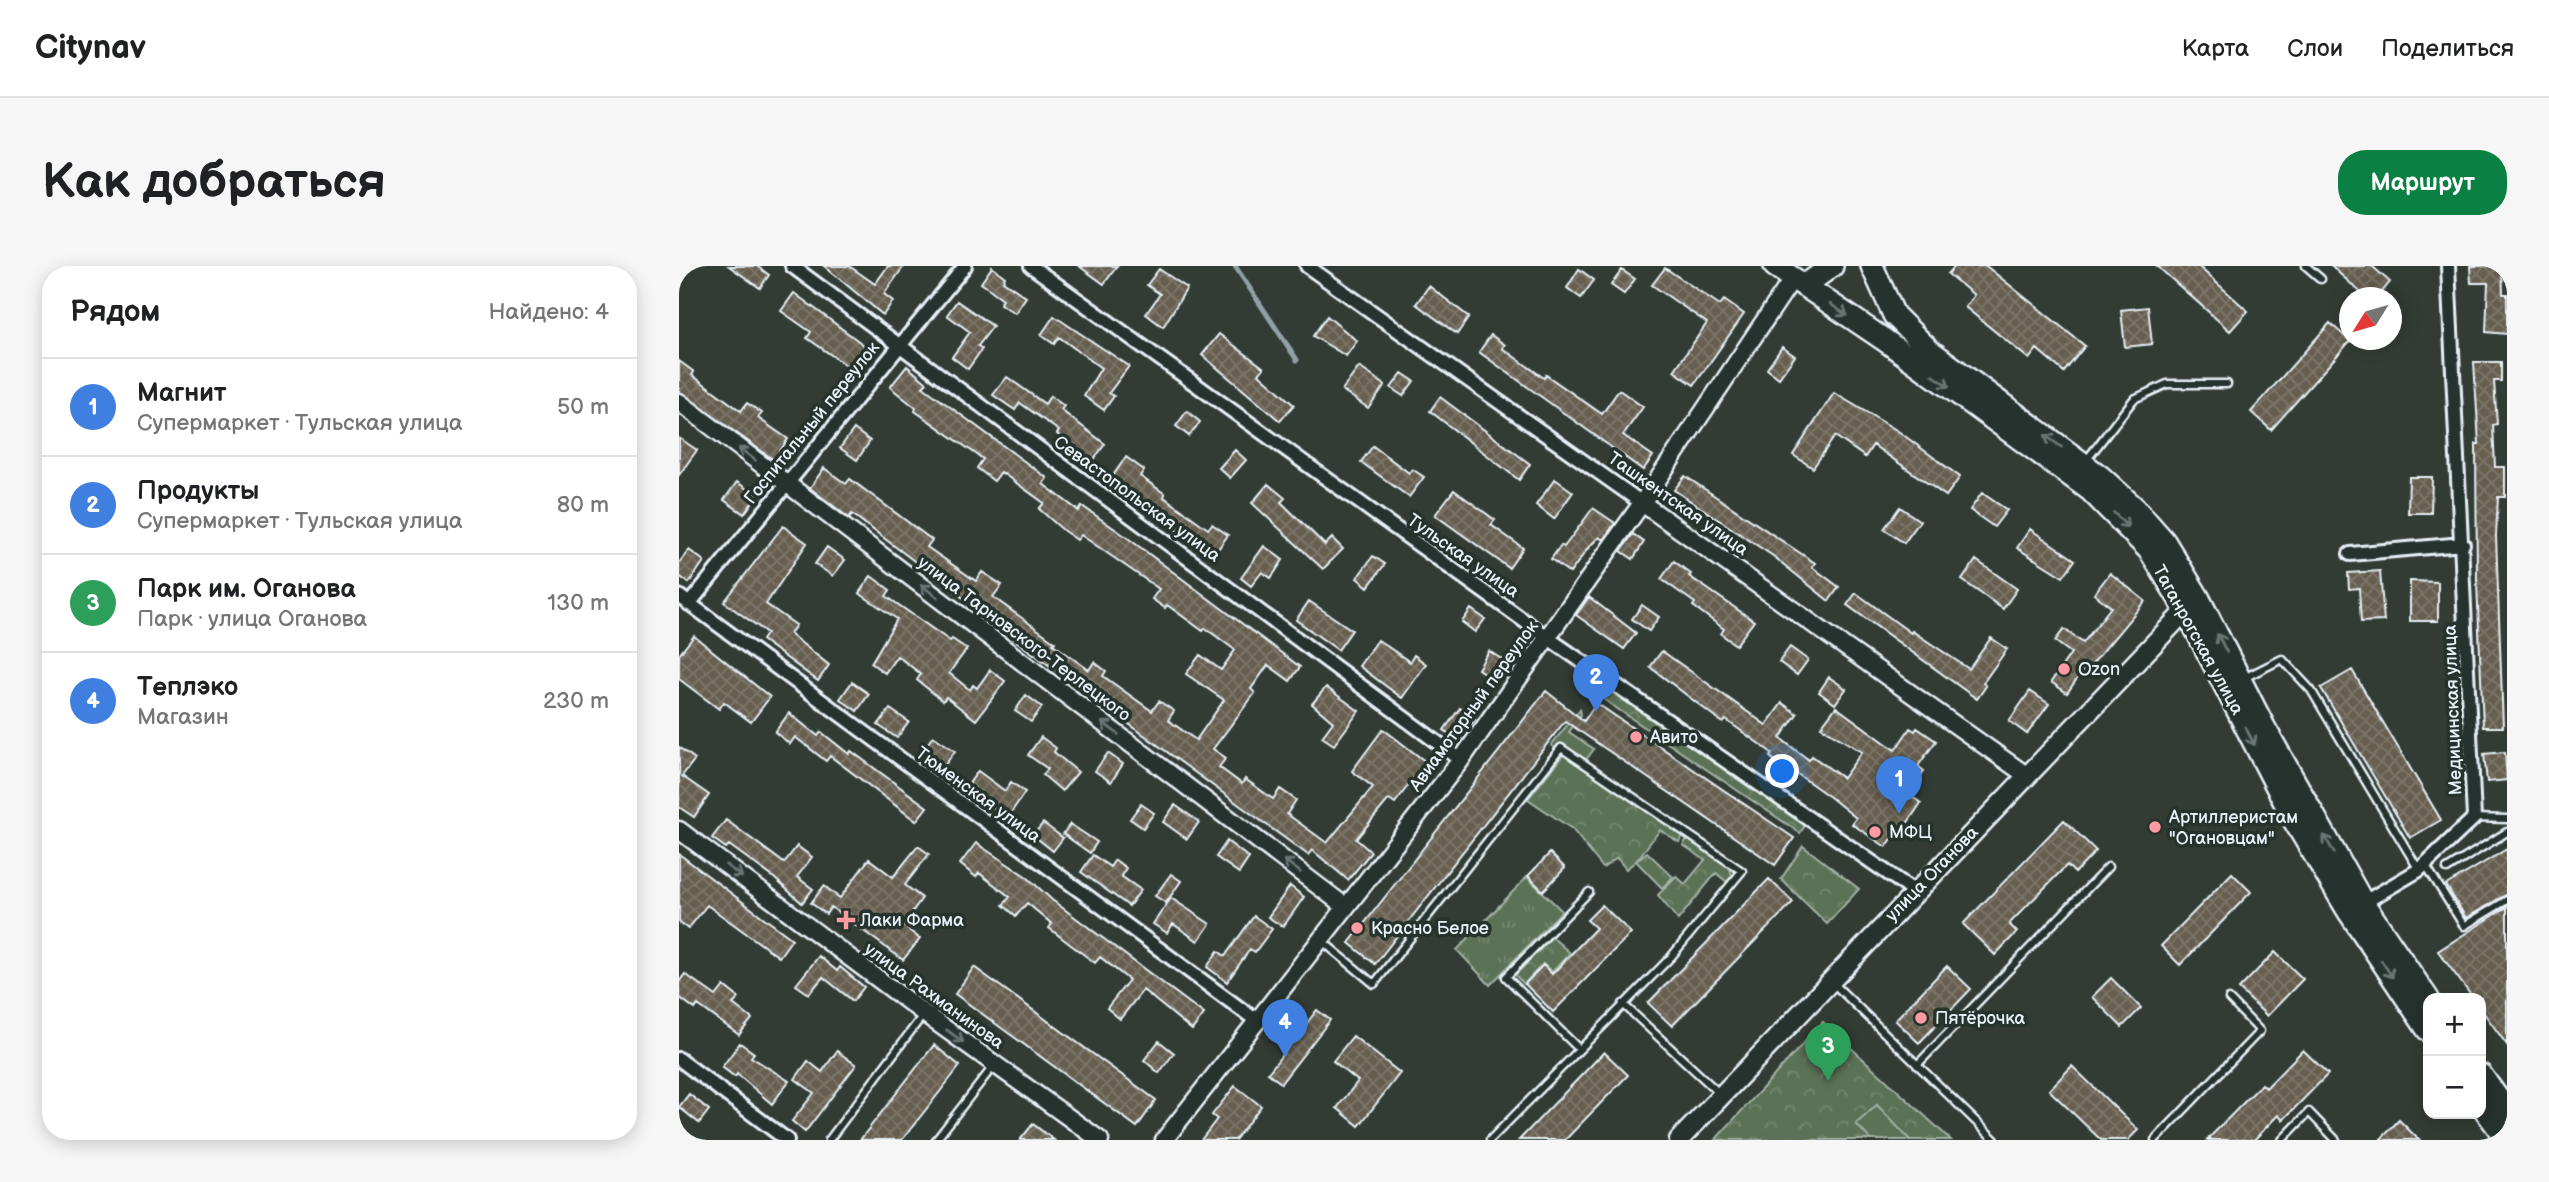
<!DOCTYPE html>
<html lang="ru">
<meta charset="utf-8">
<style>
:root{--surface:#fff;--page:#f6f6f6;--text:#202124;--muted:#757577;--line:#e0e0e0;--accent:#0b8043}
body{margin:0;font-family:"Balsamiq Sans",sans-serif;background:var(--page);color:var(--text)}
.controls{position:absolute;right:21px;bottom:21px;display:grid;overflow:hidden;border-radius:14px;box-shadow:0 4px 18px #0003}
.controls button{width:63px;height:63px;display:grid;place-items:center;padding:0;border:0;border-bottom:2px solid var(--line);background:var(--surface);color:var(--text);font:35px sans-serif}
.compass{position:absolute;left:1660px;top:21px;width:63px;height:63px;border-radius:50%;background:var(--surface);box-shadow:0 4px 18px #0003;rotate:233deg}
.you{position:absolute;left:1104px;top:506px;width:24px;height:24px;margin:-18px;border:5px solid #fff;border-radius:50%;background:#1a73e8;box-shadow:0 0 0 10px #1a73e833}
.badge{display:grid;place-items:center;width:46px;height:46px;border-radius:50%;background:var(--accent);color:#fff;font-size:23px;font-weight:700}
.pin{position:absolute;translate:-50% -58px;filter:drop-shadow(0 2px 4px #0008)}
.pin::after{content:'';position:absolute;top:37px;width:24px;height:21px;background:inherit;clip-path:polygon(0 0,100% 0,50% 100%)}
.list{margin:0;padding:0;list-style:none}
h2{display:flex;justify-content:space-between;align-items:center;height:91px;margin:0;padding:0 28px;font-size:30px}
h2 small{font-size:23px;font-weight:400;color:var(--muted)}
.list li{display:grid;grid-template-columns:46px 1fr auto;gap:21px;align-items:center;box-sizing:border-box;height:98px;padding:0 28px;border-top:2px solid var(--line)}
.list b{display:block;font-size:26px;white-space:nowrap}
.list p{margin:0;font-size:23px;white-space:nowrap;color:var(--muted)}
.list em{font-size:23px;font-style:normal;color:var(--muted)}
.map{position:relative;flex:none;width:1828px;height:874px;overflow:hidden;border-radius:28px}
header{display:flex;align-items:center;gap:42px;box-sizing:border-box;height:98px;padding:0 35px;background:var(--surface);border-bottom:2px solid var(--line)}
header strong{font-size:33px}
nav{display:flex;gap:38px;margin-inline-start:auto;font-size:24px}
.intro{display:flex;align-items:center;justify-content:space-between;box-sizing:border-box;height:168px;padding:0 42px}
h1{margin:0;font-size:49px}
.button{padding:18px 32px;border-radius:28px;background:var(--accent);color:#fff;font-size:24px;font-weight:700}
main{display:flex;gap:42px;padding:0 42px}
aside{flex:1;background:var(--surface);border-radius:28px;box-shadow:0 4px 18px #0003}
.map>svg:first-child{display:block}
.grass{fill:url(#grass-tufts);stroke:#a2b2a7;stroke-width:2}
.forest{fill:url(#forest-crowns);stroke:#a2b2a7;stroke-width:2}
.pitch{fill:#5c7256;stroke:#a2b2a7;stroke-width:2}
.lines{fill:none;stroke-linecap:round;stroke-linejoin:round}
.stream{stroke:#90a1a8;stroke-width:5}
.building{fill:url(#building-cross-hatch);stroke:#e8f1f8;stroke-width:2}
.service-casing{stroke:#e8f1f8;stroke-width:11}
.minor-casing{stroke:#e8f1f8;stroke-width:18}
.tertiary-casing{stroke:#e8f1f8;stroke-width:21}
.secondary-casing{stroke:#e8f1f8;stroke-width:23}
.primary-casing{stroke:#e8f1f8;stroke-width:26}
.service{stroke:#26332d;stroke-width:6}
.minor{stroke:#26332d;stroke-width:12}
.tertiary{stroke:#26332d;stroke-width:16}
.secondary{stroke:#26332d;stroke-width:18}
.primary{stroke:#26332d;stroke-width:21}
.oneway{stroke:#6a7674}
.poi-dot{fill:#ff9aa2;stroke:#26332d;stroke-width:2.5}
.labels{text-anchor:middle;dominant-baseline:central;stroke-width:7;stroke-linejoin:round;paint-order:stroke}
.street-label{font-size:18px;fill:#e8f1f8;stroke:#26332d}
.poi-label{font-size:18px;fill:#e8f1f8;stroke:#26332d;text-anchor:start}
</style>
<header>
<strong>Citynav</strong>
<nav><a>Карта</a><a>Слои</a><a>Поделиться</a></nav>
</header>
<div class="intro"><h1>Как добраться</h1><a class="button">Маршрут</a></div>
<main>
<aside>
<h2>Рядом<small>Найдено: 4</small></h2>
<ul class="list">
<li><span class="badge" style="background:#3f7fe0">1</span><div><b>Магнит</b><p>Супермаркет · Тульская улица</p></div><em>50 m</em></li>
<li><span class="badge" style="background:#3f7fe0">2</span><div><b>Продукты</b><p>Супермаркет · Тульская улица</p></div><em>80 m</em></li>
<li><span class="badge" style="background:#2e9e5b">3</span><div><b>Парк им. Оганова</b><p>Парк · улица Оганова</p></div><em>130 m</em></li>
<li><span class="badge" style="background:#3f7fe0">4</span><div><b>Теплэко</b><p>Магазин</p></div><em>230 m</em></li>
</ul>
</aside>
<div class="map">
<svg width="1828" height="874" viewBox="0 0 1828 874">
<defs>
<pattern id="grass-tufts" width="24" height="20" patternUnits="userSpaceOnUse" patternTransform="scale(1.75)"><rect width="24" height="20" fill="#5c7256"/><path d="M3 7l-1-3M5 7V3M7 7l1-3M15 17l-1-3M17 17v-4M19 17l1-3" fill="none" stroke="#73876f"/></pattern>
<pattern id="forest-crowns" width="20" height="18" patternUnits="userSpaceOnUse" patternTransform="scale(1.75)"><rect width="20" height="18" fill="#5c7256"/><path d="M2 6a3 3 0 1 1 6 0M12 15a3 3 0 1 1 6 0" fill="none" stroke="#73876f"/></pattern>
<pattern id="building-cross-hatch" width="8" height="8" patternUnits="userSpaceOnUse" patternTransform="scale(1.75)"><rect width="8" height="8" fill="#665e50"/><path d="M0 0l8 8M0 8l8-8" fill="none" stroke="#7c766a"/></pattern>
</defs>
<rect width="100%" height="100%" fill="#333c34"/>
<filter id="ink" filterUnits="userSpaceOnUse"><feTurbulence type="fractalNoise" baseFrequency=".0143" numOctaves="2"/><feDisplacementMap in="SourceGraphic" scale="14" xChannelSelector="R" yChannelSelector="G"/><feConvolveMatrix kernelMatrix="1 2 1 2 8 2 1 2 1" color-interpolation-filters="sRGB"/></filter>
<g filter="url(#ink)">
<path class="grass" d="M848 611 883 645 811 719 778 684Z"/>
<path class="forest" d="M929 419 1129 555 1121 567 921 431Z
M901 443 902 449 890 466 915 483 907 494 882 477 877 483 872 479Z
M885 488 1004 569 1000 576 981 564 957 595 968 586 994 611 983 622 957 595 947 603 938 592 924 602 893 563 849 533Z
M1008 573 1051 602 1053 610 1048 616 1037 607 999 654 979 629 997 610 1006 618 1026 594 1004 579Z
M1124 580 1180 623 1148 658 1102 613Z
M873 671 891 687 873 706 864 698 845 718 836 709Z
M1144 756 1272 874H1036Z"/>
<path class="pitch" d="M1198 839 1231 874H1192L1177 858Z"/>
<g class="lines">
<path class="stream" d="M556 0 618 94"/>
</g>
<path class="building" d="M50 0H78L90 9 81 22Z
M145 0H170L196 18 209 0H225L205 28 214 35 204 49Z
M400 0H438L425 18Z
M1276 0H1307L1406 80 1385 106 1358 83 1350 93 1286 41 1295 29 1269 8Z
M1478 0H1519L1569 45 1551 65Z
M1652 0H1693L1711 16 1698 32H1688Z
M1791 0H1823L1824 28H1828V68L1807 66 1809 17H1792Z
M313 1 326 11 324 15 347 31 336 47 321 38 324 33 302 17Z
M986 2 1041 39 1045 34 1065 48 1015 119 995 105 1028 57 973 19Z
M480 3 508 22 484 61 467 48 481 28 468 19Z
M900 3 915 14 902 32 888 22Z
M943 4 956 13 945 28 932 19Z
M750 20 790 51 778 68 737 38Z
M115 27 186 80 171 102 128 72 132 66 102 45Z
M278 35 314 60 299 80 303 83 289 103 273 91 291 66 268 49Z
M1469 41 1473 78 1446 81 1442 44Z
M375 50 450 100 430 127 435 130 425 144 405 130 422 102 380 71 375 78 362 69Z
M648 50 678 75 667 90 634 70Z
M1651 57 1671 75 1592 164 1572 146Z
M540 68 585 102 580 108 615 139 601 155 523 89Z
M812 69 826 79 823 82 865 112 867 109 923 148 940 124 964 141 944 169 974 190 964 204 800 86Z
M1103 81 1116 90 1100 112 1088 103Z
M0 95 15 106 13 109 62 145 68 137 83 147 79 152 109 173 95 194 0 126Z
M1795 96H1822V115H1815L1818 158 1814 159 1816 201H1826V231H1819L1817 270 1824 461H1804L1798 316 1797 178H1800Z
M228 100 248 117 244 121 368 212 364 218 400 245 403 240 446 270 621 401 611 415 589 399 572 423 576 427 534 483 547 492 540 501 563 518 566 513 594 533 601 523 617 534 608 548 648 577 694 521 673 505 704 463 747 496 716 537 710 533 677 573 692 586 669 614 633 584 629 589 552 533 310 355 312 353 173 248 170 252 131 222 145 202 167 218 171 213 253 274 248 281 297 315 303 306 323 319 314 331 376 376 374 378 410 404 415 396 427 405 424 410 473 445 480 435 495 445 489 454 517 474 545 434 507 408 521 389 542 404 556 384 526 362 524 365 488 339 486 342 473 333 480 323 402 269 398 274 385 265 360 243 365 237 322 206 315 215 298 202 304 193 236 145 237 142 211 121Z
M680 101 706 119 689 142 663 124Z
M723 107 735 115 724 130 712 122Z
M328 111 366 138 371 130 385 140 382 144 426 178 413 196 378 168 380 165 341 137 336 144 314 129Z
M1155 127 1219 165 1281 211 1267 230 1194 179 1186 191 1156 170 1134 202 1114 189Z
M761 131 851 198 840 214 751 145Z
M508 145 521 156 510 170 497 160Z
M175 163 191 175 178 194 161 182Z
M0 172 18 184 0 209Z
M694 180 730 207 733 203 745 211 730 231 682 196Z
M556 184 567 194 551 212 540 202Z
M447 191 465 204 461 210 486 228 485 231 529 263 533 258 549 269 534 290 488 258 490 254 433 211Z
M1006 210 1136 297 1133 301 1160 321 1150 335 1094 290 995 224Z
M1730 211H1753L1752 247H1729Z
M876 213 894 226 875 253 857 239Z
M58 216 78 230 65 248 45 234Z
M589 218 606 232 602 236 646 279 653 272 664 283 644 303 573 237Z
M775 224 816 254 812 259 844 282 830 302 756 249Z
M1303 227 1328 244 1315 261 1291 244Z
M1221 241 1241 255 1225 277 1205 263Z
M914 242 936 257 924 274 920 271 910 281 891 307 872 293 882 279 885 281Z
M104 260 128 277 87 338 117 359 111 368 150 399 139 415 83 374 88 367 45 336Z
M1351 263 1396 294 1384 311 1338 282Z
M954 268 965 276 954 293 942 285Z
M585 280 604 294 592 312 583 306 572 320 562 312Z
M148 281 166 294 154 310 136 298Z
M10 284 25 295 10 317 0 310V297Z
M694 290 706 298 689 321 678 312Z
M1297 294 1338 323 1324 343 1283 314Z
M995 295 1012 308 1010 310 1075 355 1057 379 1042 368 1045 363 1014 340 1016 337 982 313Z
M1701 305 1705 355 1682 356 1680 322 1670 323 1669 307Z
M1431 307 1466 335 1410 402 1407 400 1388 427 1372 416 1392 387 1376 375 1385 363 1404 377 1432 341 1415 328Z
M192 310 211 324 207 330 271 375 273 373 288 383 270 407 291 424 294 419 298 422 311 404 326 415 297 454 267 431 264 435 238 414 242 408 218 390 206 407 192 397 218 353 180 327Z
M1731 315 1759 316V355H1731Z
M1177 327 1232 367 1233 365 1290 403 1312 372 1328 383 1304 417 1307 420 1298 433 1168 339Z
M910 331 957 367 945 383 897 349Z
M630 335 673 364 659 384 617 354Z
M963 339 980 351 970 365 953 353Z
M792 343 806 353 796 366 783 356Z
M15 370 91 431 72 456 45 436 40 443 0 413V389Z
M699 374 731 396 735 389 747 398 723 432 680 400Z
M1111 381 1129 394 1118 409 1100 396Z
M810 385 830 398 818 416 799 403Z
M983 385 1087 459 1103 437 1118 448 1101 472 1130 494 1133 490 1164 512 1183 486 1142 461 1157 441 1216 484 1231 462 1236 465 1238 462 1257 475 1239 500 1245 505 1229 528 1242 537 1218 572 1215 570 1207 581 1173 558 1177 552 1151 531 1107 500 1105 502 1091 491 1093 487 1047 454 1044 457 971 401Z
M1673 404 1762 554 1731 572 1642 422Z
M1150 411 1167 423 1156 438 1140 426Z
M173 416 190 428 178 445 161 433Z
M647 421 680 445 655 479 643 471 654 456 633 438Z
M867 425 905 455 917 437 1115 572 1096 599 886 455 696 698 670 677Z
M1351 425 1370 438 1348 468 1330 455Z
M347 429 363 441 352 456 336 445Z
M781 442 796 453 780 475 765 464Z
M211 443 230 456 218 472 199 459Z
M110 447 139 470 142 466 170 488 172 485 248 541 237 555 151 490 147 495 116 471 111 478 96 466Z
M254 470 276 485 263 503 241 488Z
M362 471 377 482 375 486 399 506 383 525 364 509 369 503 349 489Z
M0 481 16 493 3 510 30 529 15 551 0 541Z
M1826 486 1828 514 1808 516 1805 488Z
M429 487 444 498 432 516 416 505Z
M299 505 326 525 332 516 346 526 329 551 286 523Z
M462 538 475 547 464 562 451 553Z
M496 539 520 556 508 573 484 556Z
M47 554 105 597 118 580 133 591 118 611 134 623 123 637 94 611 50 579 47 582 33 572Z
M1385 554 1417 585 1396 607 1388 599 1330 658 1338 666 1316 689 1284 658Z
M364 557 384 572 374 585 354 569Z
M391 558 418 576 411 587 384 568Z
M548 575 570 592 560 607 537 591Z
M297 577 348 611 373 634 525 748 513 764 464 724 441 753 428 742 450 714 421 691 416 697 392 679 370 662 373 658 348 637 337 650 324 639 331 631 300 607 297 611 281 598Z
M239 580 250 588 226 619 243 632 224 659 241 673 224 694 152 641 147 648 132 637 145 620 161 632 190 593 214 611Z
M1828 583V628L1787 652 1767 619Z
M871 587 886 602 864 625 849 610Z
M0 588 113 673 100 691 28 639 9 663 0 656Z
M414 589 431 601 436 594 447 602 442 610 462 624 450 640 402 606Z
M1553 607 1572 626 1501 699 1482 680Z
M492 608 502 615 487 637 476 630Z
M1090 613 1114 636 993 760 969 737Z
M611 620 625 631 604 661 589 651Z
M492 632 531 658 519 675 494 658 488 667 474 658Z
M923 639 952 667 874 746 846 718 864 699 873 708 917 662 908 654Z
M1828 641V779L1802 743V732H1794L1759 685Z
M575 650 593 663 576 686 571 683 548 716 528 701 539 685 546 690Z
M1596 686 1624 713 1588 750 1560 723Z
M140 690 158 705 161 701 185 721 174 735 144 711 130 728 117 719Z
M1268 700 1292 723 1240 777 1216 754Z
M295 701 477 834 458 861 276 728Z
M6 708 37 730 45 720 60 732 54 738 73 753 60 769 19 739 16 743 0 731V716Z
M1432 712 1462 742 1443 761 1413 731Z
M638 744 651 754 602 817 589 807Z
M674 770 721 807 680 860 658 842 679 815 654 795Z
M480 775 495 787 480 807 465 794Z
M61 777 75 787 72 791 110 815 93 838 58 808 56 811 43 801Z
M255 779 281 800 223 874H181Z
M1624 784 1649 808 1604 854 1599 849 1575 874H1528L1583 818 1587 822Z
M158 785 177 799 126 866 113 855 135 827 116 813 129 795 143 806Z
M925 786 949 809 886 874H840Z
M1393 800 1459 864 1449 874H1422L1370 824Z
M556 820 582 840 556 874H522L538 853 533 849Z
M10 828 30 844 20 857 0 841Z
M1720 854 1740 874H1701Z
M354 858 375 874H341Z"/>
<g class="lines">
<defs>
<path id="service" d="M1627 0 1642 13
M1406 196 1455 133 1488 118H1548
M1563 413 1603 393 1632 424 1740 604
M1795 552 1828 553
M1746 598 1785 660 1828 634
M1768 603 1828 566
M642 674 695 718 882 482 1063 605 992 691 811 874
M1153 716 1316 874
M944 738 1040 827
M900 783 827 711 910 626
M1238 799 1429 601
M150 874 244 749
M257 874 316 798
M1476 874 1581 765 1550 733
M1603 874 1630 846 1657 874"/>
<path id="minor" d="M113 0 782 494
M352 0 869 372 1236 626
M628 0 963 237
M1671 288 1784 278
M0 330 578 755
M10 338 286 0
M1684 637 1740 604 1795 552 1769 0
M0 793 108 874"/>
<path id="tertiary" d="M0 136 667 641
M963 237 1347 509
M0 564 246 748 421 874
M485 874 782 494 963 237 1114 12"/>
<path id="secondary" d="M1000 874 1507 344"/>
<path id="primary" d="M1096 0 1207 75 1411 224 1471 285 1507 344 1616 556 1670 646 1749 764
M1193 0 1215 49 1250 84 1422 211 1456 242 1485 275 1519 331 1585 461 1684 637 1749 733
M1125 20 1153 0
M1802 809 1828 845
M1802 838 1828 874"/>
</defs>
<use href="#service" class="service-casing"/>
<use href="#minor" class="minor-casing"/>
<use href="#tertiary" class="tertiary-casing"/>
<use href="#secondary" class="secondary-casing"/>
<use href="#primary" class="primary-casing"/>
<use href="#service" class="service"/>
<use href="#minor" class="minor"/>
<use href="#tertiary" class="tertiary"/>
<use href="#secondary" class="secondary"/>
<use href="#primary" class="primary"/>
</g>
<defs><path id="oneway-shaft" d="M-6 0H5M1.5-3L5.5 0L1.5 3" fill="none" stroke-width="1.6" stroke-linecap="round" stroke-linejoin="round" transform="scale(1.75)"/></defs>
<g class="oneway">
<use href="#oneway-shaft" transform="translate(1160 44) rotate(34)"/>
<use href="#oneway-shaft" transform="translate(1262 115) rotate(36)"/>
<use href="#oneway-shaft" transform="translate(1374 175) rotate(-144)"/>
<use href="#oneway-shaft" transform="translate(68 188) rotate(-143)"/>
<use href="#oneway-shaft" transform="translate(1442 254) rotate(45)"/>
<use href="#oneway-shaft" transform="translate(250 325) rotate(-143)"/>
<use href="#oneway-shaft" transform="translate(1543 377) rotate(-117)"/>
<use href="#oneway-shaft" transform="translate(431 462) rotate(-143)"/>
<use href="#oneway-shaft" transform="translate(1571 470) rotate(62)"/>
<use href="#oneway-shaft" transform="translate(1650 578) rotate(-120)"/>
<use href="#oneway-shaft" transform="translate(613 600) rotate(-143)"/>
<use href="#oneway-shaft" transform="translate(55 605) rotate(37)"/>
<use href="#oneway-shaft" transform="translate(1708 703) rotate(56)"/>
<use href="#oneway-shaft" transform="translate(276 770) rotate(36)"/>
</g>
</g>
<g class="poi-dot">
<circle cx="1385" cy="403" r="7"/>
<circle cx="957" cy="471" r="7"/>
<circle cx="1476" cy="561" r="7"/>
<circle cx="1196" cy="566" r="7"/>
<path d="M163.5 643.5h7v7h7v7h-7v7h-7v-7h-7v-7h7z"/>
<circle cx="678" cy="662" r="7"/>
<circle cx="1242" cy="752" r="7"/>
</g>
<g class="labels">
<g class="street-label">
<text transform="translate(133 157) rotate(-51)">Госпитальный переулок</text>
<text transform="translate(458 233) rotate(36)">Севастопольская улица</text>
<text transform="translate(999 238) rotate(35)">Ташкентская улица</text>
<text transform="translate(784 290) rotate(35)">Тульская улица</text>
<text transform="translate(345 373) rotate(37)">улица Тарновского-Терлецкого</text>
<text transform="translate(1519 374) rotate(61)">Таганрогская улица</text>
<text transform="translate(795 440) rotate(-54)">Авиамоторный переулок</text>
<text transform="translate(1774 444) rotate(-92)">Медицинская улица</text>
<text transform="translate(299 529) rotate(36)">Тюменская улица</text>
<text transform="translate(1253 608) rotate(-46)">улица Оганова</text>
<text transform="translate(255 730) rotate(36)">улица Рахманинова</text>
</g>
<g class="poi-label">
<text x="1399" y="403">Ozon</text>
<text x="971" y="471">Авито</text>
<text x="1490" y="551">Артиллеристам<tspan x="1490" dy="21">"Огановцам"</tspan></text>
<text x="1210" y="566">МФЦ</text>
<text x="181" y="654">Лаки Фарма</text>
<text x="692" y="662">Красно Белое</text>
<text x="1256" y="752">Пятёрочка</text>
</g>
</g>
</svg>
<div class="controls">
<button>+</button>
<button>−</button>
</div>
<svg class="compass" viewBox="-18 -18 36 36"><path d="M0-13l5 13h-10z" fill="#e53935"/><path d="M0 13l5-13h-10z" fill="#757577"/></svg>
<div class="you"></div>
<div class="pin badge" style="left:1220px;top:548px;background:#3f7fe0">1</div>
<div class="pin badge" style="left:917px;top:446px;background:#3f7fe0">2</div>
<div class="pin badge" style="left:1149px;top:815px;background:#2e9e5b">3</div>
<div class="pin badge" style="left:606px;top:791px;background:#3f7fe0">4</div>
</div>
</main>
